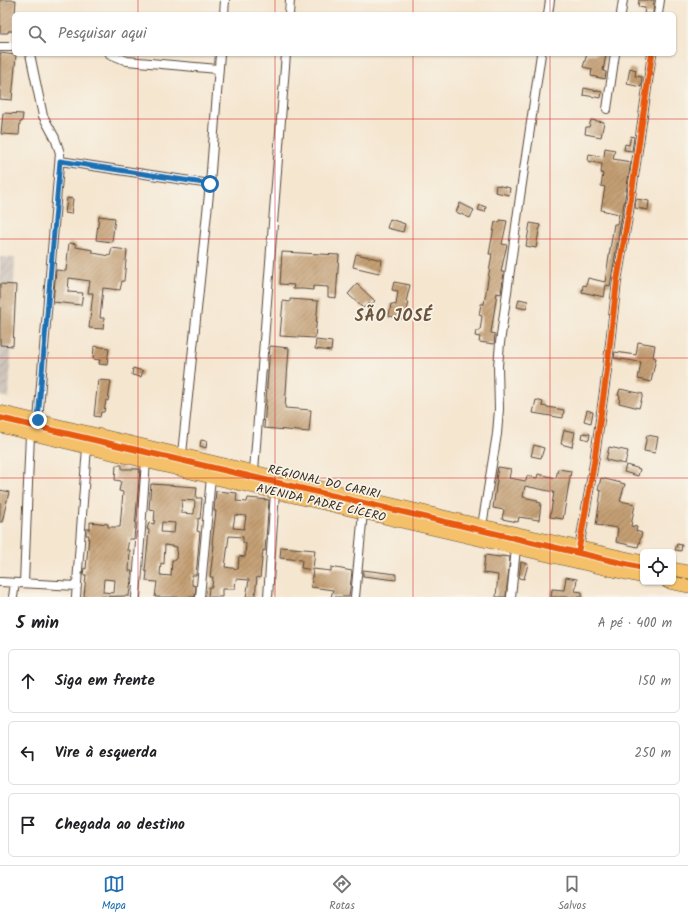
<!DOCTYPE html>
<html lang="pt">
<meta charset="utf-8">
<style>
:root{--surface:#fff;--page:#f2f2f2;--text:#202124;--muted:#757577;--line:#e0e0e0;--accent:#1f6fb2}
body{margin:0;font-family:Kalam,sans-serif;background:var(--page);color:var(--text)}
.controls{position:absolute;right:12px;bottom:12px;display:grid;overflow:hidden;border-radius:6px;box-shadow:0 1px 3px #0004}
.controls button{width:36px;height:36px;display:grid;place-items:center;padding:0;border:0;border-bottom:1px solid var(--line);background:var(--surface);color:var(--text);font:20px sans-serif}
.stop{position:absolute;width:12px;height:12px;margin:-9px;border:3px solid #1f6fb2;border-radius:50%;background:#fff}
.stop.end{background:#1f6fb2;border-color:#fff;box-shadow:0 1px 4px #0008}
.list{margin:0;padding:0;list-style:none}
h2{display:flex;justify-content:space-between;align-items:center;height:52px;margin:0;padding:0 16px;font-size:17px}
h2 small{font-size:13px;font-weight:400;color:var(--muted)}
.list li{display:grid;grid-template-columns:26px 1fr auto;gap:12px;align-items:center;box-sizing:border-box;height:64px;margin:0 8px 8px;padding:0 8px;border:1px solid var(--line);border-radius:6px}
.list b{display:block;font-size:15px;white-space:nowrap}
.list em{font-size:13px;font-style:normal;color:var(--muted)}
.icon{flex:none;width:22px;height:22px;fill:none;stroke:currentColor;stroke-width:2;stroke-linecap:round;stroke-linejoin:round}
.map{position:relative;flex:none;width:688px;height:597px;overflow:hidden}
.search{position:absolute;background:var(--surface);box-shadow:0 1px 3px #0004;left:12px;right:12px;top:12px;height:44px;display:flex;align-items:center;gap:10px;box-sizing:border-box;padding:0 14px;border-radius:6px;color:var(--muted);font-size:15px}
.sheet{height:268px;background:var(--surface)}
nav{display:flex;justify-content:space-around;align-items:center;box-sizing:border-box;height:56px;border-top:1px solid var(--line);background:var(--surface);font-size:11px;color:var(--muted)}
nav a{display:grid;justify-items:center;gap:2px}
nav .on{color:var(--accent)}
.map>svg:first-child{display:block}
.industrial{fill:url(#industrial-furrows)}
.building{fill:url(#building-hatch);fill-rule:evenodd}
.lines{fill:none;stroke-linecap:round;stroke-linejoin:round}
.minor-casing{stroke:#574639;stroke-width:10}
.trunk-casing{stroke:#574639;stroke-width:14}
.minor{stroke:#fff;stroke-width:8}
.trunk{stroke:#f4c16a;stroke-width:13}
.cycleway-casing{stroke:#f7f3e8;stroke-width:8}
.cycleway{stroke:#e8590c;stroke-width:6}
.route{stroke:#1f6fb2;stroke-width:5}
.grid{fill:none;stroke:#d62828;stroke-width:1;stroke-opacity:0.55}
.labels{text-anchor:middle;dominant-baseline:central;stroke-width:3.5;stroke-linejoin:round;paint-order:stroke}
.street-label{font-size:12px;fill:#3b2a1e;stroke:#f7f3e8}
.district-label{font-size:16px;font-weight:bold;letter-spacing:1px;fill:#6b533c;stroke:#f7f3e8}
</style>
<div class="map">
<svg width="688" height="597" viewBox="0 0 688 597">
<defs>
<pattern id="industrial-furrows" width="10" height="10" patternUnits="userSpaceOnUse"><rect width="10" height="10" fill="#ccc2b9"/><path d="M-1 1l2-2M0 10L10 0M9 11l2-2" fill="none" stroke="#b0a79f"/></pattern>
<pattern id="building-hatch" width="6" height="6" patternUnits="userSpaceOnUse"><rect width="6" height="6" fill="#c49f73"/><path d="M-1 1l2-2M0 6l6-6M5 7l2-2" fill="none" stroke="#a0825e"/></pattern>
</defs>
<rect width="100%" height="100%" fill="#f7f3e8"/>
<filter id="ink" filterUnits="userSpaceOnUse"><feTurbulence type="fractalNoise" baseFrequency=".025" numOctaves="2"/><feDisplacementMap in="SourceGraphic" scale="8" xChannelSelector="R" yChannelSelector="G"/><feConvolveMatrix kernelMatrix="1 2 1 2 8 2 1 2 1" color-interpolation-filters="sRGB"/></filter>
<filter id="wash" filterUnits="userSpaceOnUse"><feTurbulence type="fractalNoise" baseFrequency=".012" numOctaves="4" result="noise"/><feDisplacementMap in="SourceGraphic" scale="16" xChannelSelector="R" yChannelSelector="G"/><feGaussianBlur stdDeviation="0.9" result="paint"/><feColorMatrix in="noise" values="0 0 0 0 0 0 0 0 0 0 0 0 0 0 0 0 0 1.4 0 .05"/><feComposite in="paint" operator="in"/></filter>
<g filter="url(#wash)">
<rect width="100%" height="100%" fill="#f5e6d0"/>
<path class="industrial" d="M0 257 15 258 9 398 0 396Z"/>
<g id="blocks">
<path class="building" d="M0 0H16L15 14H14V31H8V33H0Z
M639 0H654L653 14H644L645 8 638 7Z
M0 53 16 55 12 100 0 99Z
M587 54H606L603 71 606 72 605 79 591 76 592 69 583 67Z
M630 68 636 70 635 76 642 77 641 87 627 84Z
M584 88 602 92 601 98 583 95Z
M3 113 23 114 22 122H20L19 135 1 134Z
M591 120 604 122 601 137 585 134 586 127H589Z
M631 136 634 137 632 151 624 150 625 144 629 145Z
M605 148 615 150 613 159 631 162 611 280 610 286 606 285 604 297 582 292 583 285 586 286 588 278 605 282 614 224H617L619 214 601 210 605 187 601 186 603 174 601 173 602 164 588 161 589 154 604 157Z
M496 185 510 188 509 195 495 192Z
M67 198 73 199 71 214 65 213Z
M636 199 649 201 648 210 635 208Z
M460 203 474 210 470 218 456 212Z
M480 205 486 207 485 212 478 210Z
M99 216 115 218 112 242 96 240Z
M390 219 405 224 403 232 387 228Z
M500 220 507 221 502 244 507 245 504 257 501 272H504L501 294 497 293 491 333 495 334 494 344 479 342 480 337 475 336 476 331H480L482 316 479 315 481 304H484L492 254H489L495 222 500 223Z
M530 223 540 225 536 248 526 246Z
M69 243 76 244V247L93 250V253L110 256 112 248 127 250 124 281H122L120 290 103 288 100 318H104L103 329 89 328 93 293H88L90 281 69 278 68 292 83 293 81 305 53 302 56 270 66 271Z
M282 252 339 255 336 298 328 297V287L313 286V290L303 289H293L294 285 280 284Z
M356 254 382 260 379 273 353 267Z
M394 282 410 285 406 302H409L405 319 389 316 391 304 396 305 398 291 392 290Z
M0 284 16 285 13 346 0 345Z
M357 284 375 301 371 305 369 303 363 308 348 294Z
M290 299 318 301 315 338 280 336 283 301 290 302Z
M519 299 528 301 526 309 517 307Z
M316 340 332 342 331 351 315 349Z
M638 342 655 345 653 357 656 358 651 382 638 379 641 362 614 358 615 352 636 355Z
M94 346 109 348 107 365 99 364 100 360 93 359Z
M270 346 289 348 285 408 311 410 309 432 264 428Z
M133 368 143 371 141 377 132 375Z
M98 380 111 381 108 401 106 400 104 412H101L100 417 94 416Z
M620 389 643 394 639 408 619 403 620 396 618 395Z
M536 400 543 402 542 406 564 410 563 418 533 413Z
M587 410 593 412 591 423 584 421Z
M564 430 575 432 572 447 561 444Z
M583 433 590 434 589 440 582 438Z
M647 435 658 437 655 453 644 451Z
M201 440 207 441 206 448 200 446Z
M534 445 544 448 541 458 531 456Z
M609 447 628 451 625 464 606 460Z
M116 465H122V469H140L134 539H129L127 550H130L129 571H132L129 596 84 597 86 575H83L84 568 86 569 89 535H86V529H90V522L108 524V527H120L123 492 119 491 121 481 115 480ZM104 579 115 580 114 593 103 592Z
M626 465 640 469 638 476 624 472Z
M498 467 511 469 509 478 526 481 527 476 537 478 538 474 556 478 558 469 571 471 563 519 550 517 554 492 525 486 523 497 537 500V502L541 503 539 520 519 517 518 522 502 519 504 510 493 508 497 480 496 479Z
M601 478 625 484 620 501 635 504 631 526 637 527 636 531 642 533 638 547 616 542 618 528 596 525 601 491 598 490Z
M151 484 197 487 196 498H202L200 519 198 518V524L197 531 200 532 196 575H192V585L196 586 195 597H155L157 582 146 581 147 572 145 571 148 541 149 530 147 529 149 523 154 524 155 510 149 509ZM182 500 195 501 194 514 181 513ZM162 522 175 523 174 533 161 532ZM165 545 177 547 176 560H172L171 576 160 575 161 563 164 564Z
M0 490 9 492 2 522H0Z
M216 491 237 493 236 501 247 502 248 498 269 500 265 551 263 550 260 578 257 577 255 597H246L249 580 236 579 235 589H222V597H208L209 587H212L213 577H210L214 545 212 544 216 511H214ZM235 515 246 516 244 529 233 528ZM229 536 243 537V543H246L245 557 239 556 238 569 225 567Z
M677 544 682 545 681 551 675 550Z
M281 547 315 550 313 569 331 571V567L352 571 349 597H331L333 590 311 587 313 570 301 568 302 560 280 558Z
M485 555 500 557 501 556 510 557 506 597H496L498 575 483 573Z
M521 562 528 564 524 579 519 578Z
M363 570 396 574V580L363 576Z
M566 577 577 579 575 591 582 592V597H551L552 589 564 590Z"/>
</g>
</g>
<g filter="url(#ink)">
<use href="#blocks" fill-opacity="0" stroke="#574639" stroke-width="1"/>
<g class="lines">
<defs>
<path id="minor" d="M224 14 225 0
M289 14 290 0
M548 14 550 0
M621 14 623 0
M658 14 660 0
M0 47H14
M30 54 43 116 55 138 60 153 38 421
M110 54 127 61 218 69
M607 109 615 54
M60 161 210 184
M182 454 210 184 220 54
M254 471 286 54
M482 526 497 434 499 409 498 366 500 343 520 197 541 54
M579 548 594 463 607 370 617 281 629 211 652 54
M0 582 77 586
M24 583 30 434
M13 597 15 583
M76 597 87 447
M136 597 146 461
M200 597 211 477
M268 597 275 492
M355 597 363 512
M511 597 516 548"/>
<path id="trunk" d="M0 412 482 526 643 562
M0 426 211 477 643 577
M673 569 688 572
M668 582 688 586"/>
</defs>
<use href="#minor" class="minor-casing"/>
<use href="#trunk" class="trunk-casing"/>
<use href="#minor" class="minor"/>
<use href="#trunk" class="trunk"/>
<defs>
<path id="cycleway" d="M0 418 643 568
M579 548 594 463 607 370 617 281 629 211 652 54"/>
</defs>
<use href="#cycleway" class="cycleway-casing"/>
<use href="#cycleway" class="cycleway"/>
</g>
</g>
<g class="lines" filter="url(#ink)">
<path class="route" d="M38 420 60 161 210 184"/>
</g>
<path class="grid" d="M138 0V14M275 0V14M413 0V14M550 0V14M138 54V597M275 54V597M413 54V597M550 54V597M0 119H688M0 239H688M0 358H688M0 478H688"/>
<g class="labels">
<g class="street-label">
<text transform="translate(324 482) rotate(13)">REGIONAL DO CARIRI</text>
<text transform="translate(321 503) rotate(13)">AVENIDA PADRE CÍCERO</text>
</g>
<g class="district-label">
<text x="394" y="316">SÃO JOSÉ</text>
</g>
</g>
</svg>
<div class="controls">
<button><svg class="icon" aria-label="locate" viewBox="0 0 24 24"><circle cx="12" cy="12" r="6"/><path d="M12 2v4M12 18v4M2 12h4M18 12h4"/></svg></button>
</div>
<div class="stop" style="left:210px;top:184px"></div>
<div class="stop end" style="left:38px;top:420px"></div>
<div class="search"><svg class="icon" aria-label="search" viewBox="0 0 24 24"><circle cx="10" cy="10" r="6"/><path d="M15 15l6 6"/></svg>Pesquisar aqui</div>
</div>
<section class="sheet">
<h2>5 min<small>A pé · 400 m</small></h2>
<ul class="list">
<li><svg class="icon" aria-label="ahead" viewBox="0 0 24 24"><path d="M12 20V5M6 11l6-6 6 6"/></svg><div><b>Siga em frente</b></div><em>150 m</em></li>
<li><svg class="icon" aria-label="left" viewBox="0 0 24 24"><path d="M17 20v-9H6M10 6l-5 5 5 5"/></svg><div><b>Vire à esquerda</b></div><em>250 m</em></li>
<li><svg class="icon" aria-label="arrive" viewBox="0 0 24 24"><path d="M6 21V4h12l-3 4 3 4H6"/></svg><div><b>Chegada ao destino</b></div></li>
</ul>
</section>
<nav>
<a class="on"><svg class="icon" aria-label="map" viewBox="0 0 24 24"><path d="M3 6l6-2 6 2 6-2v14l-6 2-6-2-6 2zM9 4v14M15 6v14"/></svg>Mapa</a>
<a><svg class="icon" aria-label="directions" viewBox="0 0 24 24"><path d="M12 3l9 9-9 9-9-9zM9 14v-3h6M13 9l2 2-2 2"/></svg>Rotas</a>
<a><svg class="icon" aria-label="saved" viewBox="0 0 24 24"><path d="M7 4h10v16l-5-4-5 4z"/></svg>Salvos</a>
</nav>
